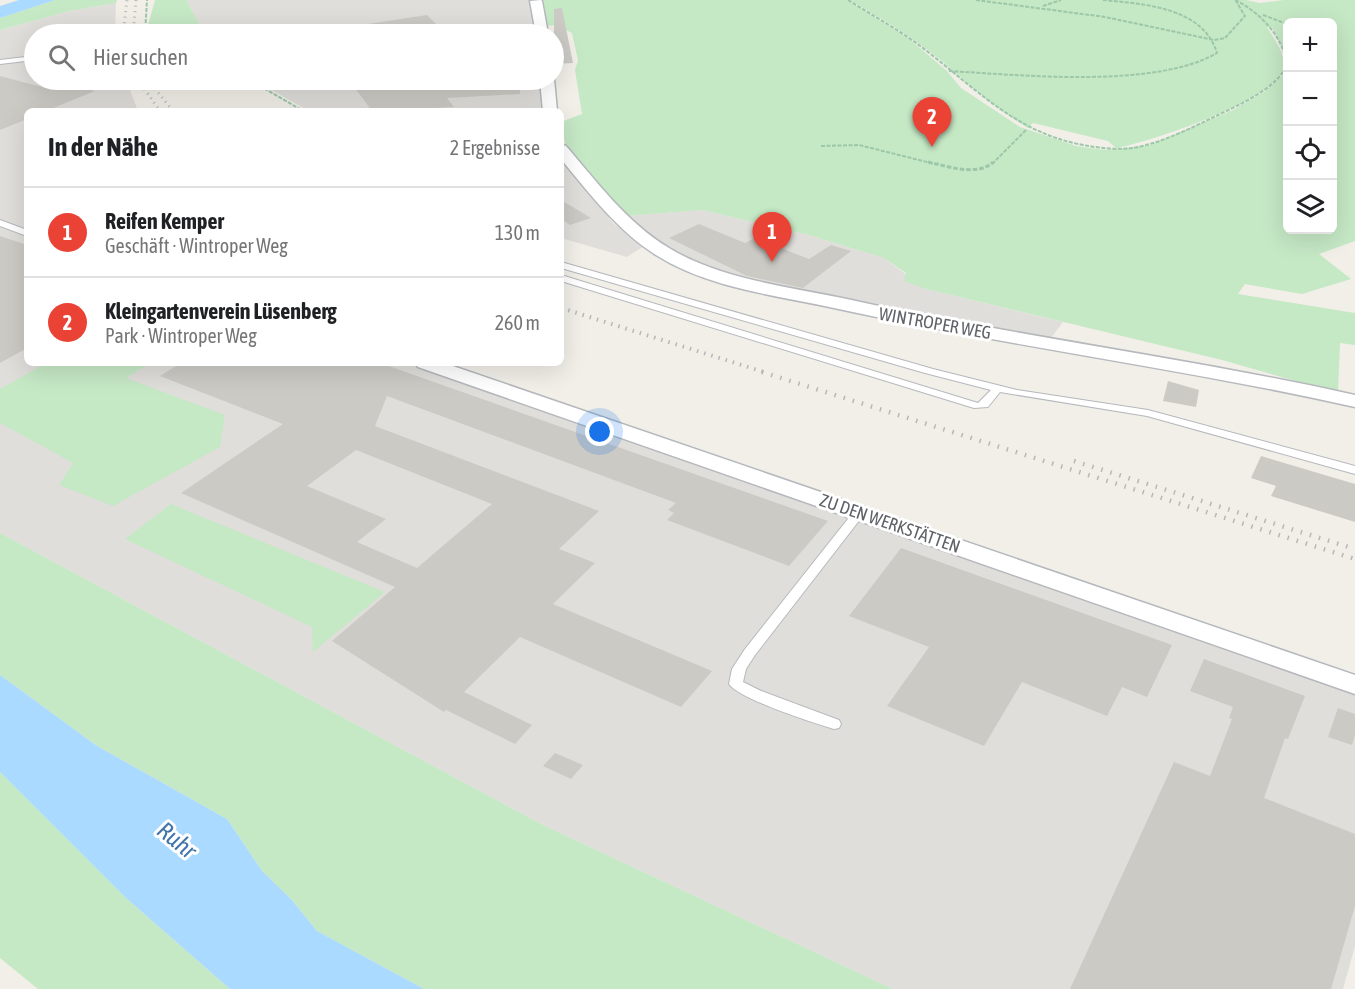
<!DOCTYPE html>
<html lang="de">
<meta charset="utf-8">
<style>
:root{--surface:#fff;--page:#f2f2f2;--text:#202124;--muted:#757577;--line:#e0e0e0;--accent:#ea4335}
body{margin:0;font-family:"Asap Condensed",sans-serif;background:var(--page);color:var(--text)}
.controls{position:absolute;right:18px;top:18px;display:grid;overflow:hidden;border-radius:9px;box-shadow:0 6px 24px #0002}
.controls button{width:54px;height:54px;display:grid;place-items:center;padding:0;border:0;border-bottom:2px solid var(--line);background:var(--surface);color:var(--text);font:30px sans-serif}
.you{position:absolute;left:600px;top:432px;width:21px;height:21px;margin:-15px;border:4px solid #fff;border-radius:50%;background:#1a73e8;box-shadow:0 0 0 9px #1a73e833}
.badge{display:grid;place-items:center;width:39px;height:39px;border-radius:50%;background:var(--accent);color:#fff;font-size:20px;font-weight:700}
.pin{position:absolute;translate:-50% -50px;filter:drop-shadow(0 2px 3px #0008)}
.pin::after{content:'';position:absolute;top:32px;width:21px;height:18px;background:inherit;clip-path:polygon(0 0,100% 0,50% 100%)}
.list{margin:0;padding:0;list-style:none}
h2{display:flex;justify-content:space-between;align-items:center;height:78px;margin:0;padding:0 24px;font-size:26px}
h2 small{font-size:20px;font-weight:400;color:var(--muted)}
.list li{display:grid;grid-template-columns:39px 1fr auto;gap:18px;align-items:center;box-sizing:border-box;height:90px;padding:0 24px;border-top:2px solid var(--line)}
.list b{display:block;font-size:22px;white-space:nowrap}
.list p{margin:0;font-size:20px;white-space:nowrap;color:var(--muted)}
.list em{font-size:20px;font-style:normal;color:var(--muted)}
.icon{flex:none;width:33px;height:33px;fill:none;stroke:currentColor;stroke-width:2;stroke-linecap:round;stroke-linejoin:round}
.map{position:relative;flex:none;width:1355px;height:989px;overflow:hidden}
.search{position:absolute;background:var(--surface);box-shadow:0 6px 24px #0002;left:24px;top:24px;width:540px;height:66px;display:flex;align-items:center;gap:15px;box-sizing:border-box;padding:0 21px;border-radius:33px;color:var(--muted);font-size:22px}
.panel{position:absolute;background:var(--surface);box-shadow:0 6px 24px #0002;left:24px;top:108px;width:540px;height:258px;border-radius:9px}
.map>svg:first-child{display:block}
.industrial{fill:#e0deda}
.green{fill:#c5e8c5}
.water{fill:#aadaff}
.building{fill:#cccac5;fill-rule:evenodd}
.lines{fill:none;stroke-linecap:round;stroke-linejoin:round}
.service-casing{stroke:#b5b8bc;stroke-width:2}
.minor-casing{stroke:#b5b8bc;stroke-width:3}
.path-far1{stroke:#9cc7a9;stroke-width:2;stroke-dasharray:4 1.5;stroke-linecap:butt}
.path{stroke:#9cc7a9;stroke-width:3;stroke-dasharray:4.5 2;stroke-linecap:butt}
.service{fill:#fff;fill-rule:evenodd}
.minor{fill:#fff;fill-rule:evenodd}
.rail-far2{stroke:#b6b7b8;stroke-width:3;stroke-dasharray:1 4.5;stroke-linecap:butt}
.rail-far1{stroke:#b6b7b8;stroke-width:4;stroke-dasharray:1.5 6;stroke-linecap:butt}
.rail{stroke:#b6b7b8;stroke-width:4.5;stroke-dasharray:1.5 8;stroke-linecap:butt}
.labels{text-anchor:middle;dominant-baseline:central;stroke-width:6;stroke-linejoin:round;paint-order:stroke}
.street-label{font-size:18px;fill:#5f6368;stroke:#fff}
.near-water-label{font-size:24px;font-style:italic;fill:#4174aa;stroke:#fff}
</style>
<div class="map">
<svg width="1355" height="989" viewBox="0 0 1355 989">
<rect width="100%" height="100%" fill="#f1efe8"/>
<path class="industrial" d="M186 0H532L536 30 534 34H205Z
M116 3 115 34H34V80H126L138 111H27V363H437L1355 679V946L1343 989H893L543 825 0 533V30L69 11Z
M254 80H541L547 111H309Z
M561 159 613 223 644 246 627 257 561 238Z
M702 210 809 235 884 258 926 289 1063 322 1051 338 891 310 732 276 665 247 626 216Z"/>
<path class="green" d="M55 0H117L116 3 69 11 0 30V18Z
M155 0H186L205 34H149L147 29Z
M540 0H847L908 38 947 71 961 88 1020 127 1076 146 1105 150 1150 145 1233 110 1264 92 1287 71 1288 230H1332V22H1288L1287 57 1272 27H1267C1273 38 1290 59 1282 72 1265 103 1150 142 1116 148L1108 141 1033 123 1028 128C995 108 971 86 943 62 914 38 881 18 849 0H1246L1260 3 1284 0H1355V241L1319 254 1351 279 1302 294 1245 284 1238 294 1355 313V345L1340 343 1338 393 1222 360 926 289 904 281 906 273 884 258 809 235 702 210 626 216C603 191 561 159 561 122L582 114 575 70 578 60 572 33 556 25 546 26Z
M46 363H150L126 378 225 415 220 447 113 506 59 485 73 463 0 423V389Z
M171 504 385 592 313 652 312 627 125 539Z
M0 533 543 825 893 989H424L317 931 291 899 262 871 227 819 97 746 0 675Z
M0 772 126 898 230 989H38L0 958Z"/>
<path class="water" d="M19 0H55L0 18V6Z
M0 675 97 746 227 819 262 871 291 899 317 931 424 989H230L126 898 0 772Z"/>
<path class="building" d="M562 8 573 63 554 64V9Z
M427 15 446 34H368V24Z
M0 76 49 89 65 83 95 91 46 111H27V119L0 130Z
M349 80H437L449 86 443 80H520V94L447 98 454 107 372 111Z
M561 200 591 218 570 225 561 219Z
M699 224 745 243 755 238 809 259 831 245 851 251 803 288 747 276 669 238Z
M0 236 27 245V348L0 363Z
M181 363H380L828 521 789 566 667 520 674 513 668 510 676 503 387 396 375 426 599 511 559 549 595 563 553 604 712 671 681 707 520 637 464 692 532 725 515 744 446 710 444 712 332 641 395 587 181 493 283 424 160 376ZM356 450 492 504 417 568 357 542 386 519 307 486Z
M1168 381 1199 390 1196 407 1163 401Z
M1261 456 1355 484V522L1271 496 1276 486 1251 478Z
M901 548 1172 645 1147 697 1122 687 1107 716 1022 682 984 746 887 706 929 647 849 616Z
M1204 659 1305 696 1288 739 1285 738 1264 798 1355 834V906L1331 989H1070L1174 762 1210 776 1232 719 1229 718 1233 707 1190 691Z
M1338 708 1355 714V735L1352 745 1328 737Z
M555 753 583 765 571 779 543 766Z"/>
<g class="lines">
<defs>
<path id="service" d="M34 56V60L0 64V60Z
M0 220 27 230V236L0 226Z
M561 262 933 369 1017 390 1148 410 1355 466V474L1147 416 1000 392 988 407 974 408 561 281V275L978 403 991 390 925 373 561 268Z
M859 509 865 513 755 655 746 669 743 682 761 691 839 720 841 724 839 728 834 729C814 723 739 699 729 684L732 669 745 649 855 510Z"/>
<path id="minor" d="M541 0 542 1 548 34H536L530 1Z
M554 79 557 111H543L540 80Z
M561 144 566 146C597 182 627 223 669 248 720 279 785 286 842 298 1012 336 1185 357 1355 395V407C1182 368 1007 346 834 308 775 295 708 288 656 255 618 231 589 193 561 159Z
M415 363H444L1355 675V694L418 367Z"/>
</defs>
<use href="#service" class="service-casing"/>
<use href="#minor" class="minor-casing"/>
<path class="path-far1" d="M848 0C875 17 903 32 928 52 978 91 1018 133 1083 145 1099 148 1116 150 1133 148 1162 143 1191 128 1218 115 1237 106 1280 87 1286 65 1285 37 1258 11 1235 0
M976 0 1105 17 1214 40 1225 38 1245 16 1236 1
M1043 6 1061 0
M1263 15 1287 24
M145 34 147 0
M949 71C1021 75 1155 89 1217 53 1203 7 1144 4 1103 0
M250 80 303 111
M821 146 859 145 935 164
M992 164 1027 129"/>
<path class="path" d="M928 162C946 166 978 177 993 162"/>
<use href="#service" class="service"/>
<use href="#minor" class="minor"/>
<path class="rail-far2" d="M123 34 127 0
M133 34 136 0
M138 80 160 111
M148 80 173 111"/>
<path class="rail-far1" d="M561 308 767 373"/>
<path class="rail" d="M762 372 1355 559
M1074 461 1355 549"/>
</g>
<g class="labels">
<g class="street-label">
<text transform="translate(935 323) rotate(10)">WINTROPER WEG</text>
<text transform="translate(890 523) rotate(19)">ZU DEN WERKSTÄTTEN</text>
</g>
<g class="near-water-label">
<text transform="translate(177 840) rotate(39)">Ruhr</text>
</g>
</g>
</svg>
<div class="controls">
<button>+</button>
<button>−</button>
<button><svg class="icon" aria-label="locate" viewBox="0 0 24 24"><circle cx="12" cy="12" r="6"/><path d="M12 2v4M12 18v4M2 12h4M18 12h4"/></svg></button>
<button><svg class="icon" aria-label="layers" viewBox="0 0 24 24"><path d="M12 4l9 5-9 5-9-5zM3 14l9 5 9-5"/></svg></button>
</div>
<div class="you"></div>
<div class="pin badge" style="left:772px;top:262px">1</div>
<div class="pin badge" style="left:932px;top:147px">2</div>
<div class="search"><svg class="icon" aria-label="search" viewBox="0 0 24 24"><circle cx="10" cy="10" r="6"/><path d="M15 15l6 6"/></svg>Hier suchen</div>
<section class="panel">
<h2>In der Nähe<small>2 Ergebnisse</small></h2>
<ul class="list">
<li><span class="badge">1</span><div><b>Reifen Kemper</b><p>Geschäft · Wintroper Weg</p></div><em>130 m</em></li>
<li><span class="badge">2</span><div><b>Kleingartenverein Lüsenberg</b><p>Park · Wintroper Weg</p></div><em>260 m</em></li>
</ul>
</section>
</div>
